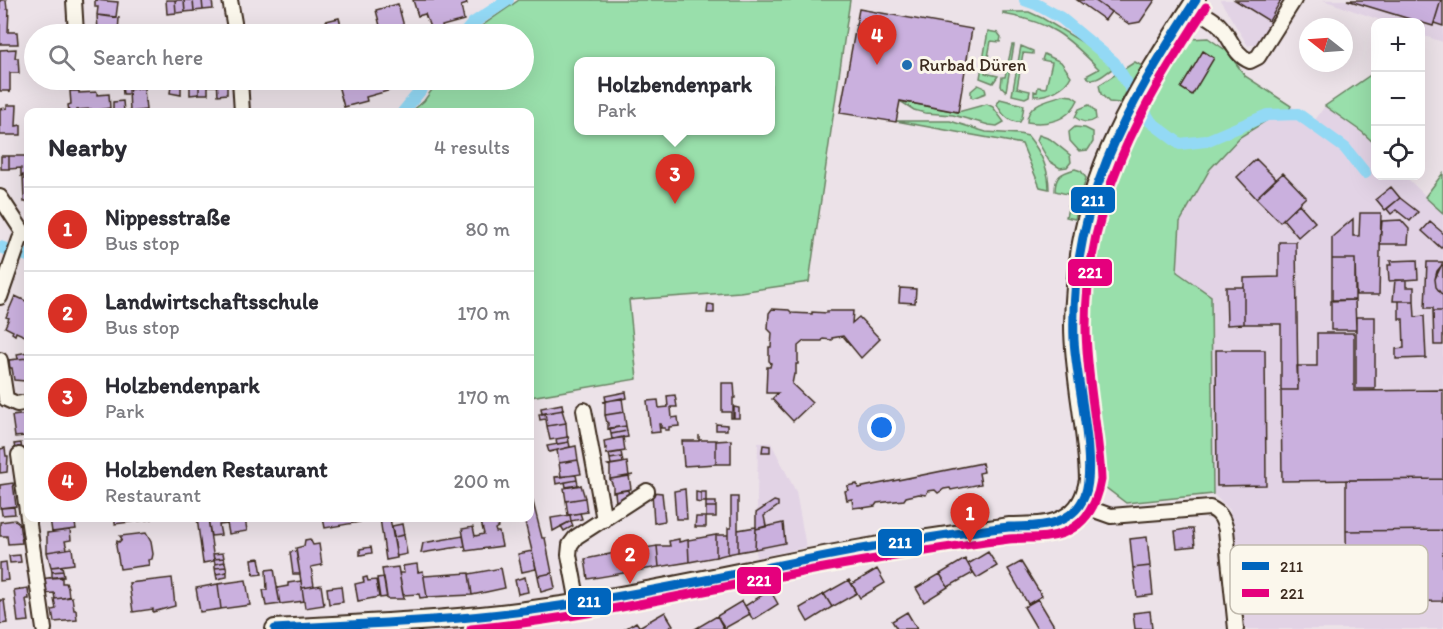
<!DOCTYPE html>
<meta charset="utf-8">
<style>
:root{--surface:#fff;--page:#f2f2f3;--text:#2b2b33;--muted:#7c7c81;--line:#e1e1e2;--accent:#d93025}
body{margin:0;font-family:Itim,sans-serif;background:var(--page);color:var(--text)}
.controls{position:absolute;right:18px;top:18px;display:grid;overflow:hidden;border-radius:12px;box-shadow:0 6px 24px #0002}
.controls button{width:54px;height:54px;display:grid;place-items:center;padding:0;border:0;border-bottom:2px solid var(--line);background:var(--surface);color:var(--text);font:30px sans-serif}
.compass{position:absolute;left:1299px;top:18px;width:54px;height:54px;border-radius:50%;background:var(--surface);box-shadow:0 6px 24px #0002;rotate:287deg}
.you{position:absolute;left:882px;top:428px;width:21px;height:21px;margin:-15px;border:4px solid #fff;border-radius:50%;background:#1a73e8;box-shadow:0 0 0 9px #1a73e833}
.badge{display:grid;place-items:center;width:39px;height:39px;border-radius:50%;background:var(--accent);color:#fff;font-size:20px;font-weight:700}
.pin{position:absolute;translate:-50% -50px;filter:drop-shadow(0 2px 3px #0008)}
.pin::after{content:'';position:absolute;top:32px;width:21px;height:18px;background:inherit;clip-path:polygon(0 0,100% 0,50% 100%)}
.popup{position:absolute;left:574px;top:57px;width:201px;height:78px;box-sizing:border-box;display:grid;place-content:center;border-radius:12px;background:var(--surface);filter:drop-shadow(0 2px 4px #0005);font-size:20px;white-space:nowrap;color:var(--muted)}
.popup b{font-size:22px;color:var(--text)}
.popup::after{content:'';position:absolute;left:50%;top:100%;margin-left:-12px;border:12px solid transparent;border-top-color:var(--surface)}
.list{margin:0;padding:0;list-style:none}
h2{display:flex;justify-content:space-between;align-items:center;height:78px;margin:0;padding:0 24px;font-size:26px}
h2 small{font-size:20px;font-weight:400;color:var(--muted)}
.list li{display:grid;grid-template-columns:39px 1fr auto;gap:18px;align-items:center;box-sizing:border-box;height:84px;padding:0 24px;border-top:2px solid var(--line)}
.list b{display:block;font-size:22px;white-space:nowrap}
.list p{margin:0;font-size:20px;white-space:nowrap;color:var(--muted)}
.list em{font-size:20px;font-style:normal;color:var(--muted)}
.icon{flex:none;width:33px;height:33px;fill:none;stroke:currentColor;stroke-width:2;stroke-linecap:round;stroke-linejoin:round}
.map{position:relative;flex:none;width:1443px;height:629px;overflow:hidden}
.search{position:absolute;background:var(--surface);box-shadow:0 6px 24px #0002;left:24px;top:24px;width:510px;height:66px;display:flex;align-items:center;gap:15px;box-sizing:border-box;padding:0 21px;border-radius:33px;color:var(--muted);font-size:22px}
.panel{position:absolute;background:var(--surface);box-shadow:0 6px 24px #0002;left:24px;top:108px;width:510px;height:414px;border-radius:12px}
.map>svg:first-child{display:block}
.built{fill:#e2d3e5}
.green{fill:#99dfab;stroke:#6a8464;stroke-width:1.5;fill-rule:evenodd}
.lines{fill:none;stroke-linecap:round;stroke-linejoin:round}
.canal{stroke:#93d9f5;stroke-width:12}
.building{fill:#cab0de;stroke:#3b2a1e;stroke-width:1.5}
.street-casing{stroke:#3b2a1e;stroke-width:18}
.secondary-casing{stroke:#3b2a1e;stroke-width:22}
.street{stroke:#fbf7ec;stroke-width:14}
.secondary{stroke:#fbf7ec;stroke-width:18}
.bus-1-casing{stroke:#fbf7ec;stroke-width:14}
.bus-2-casing{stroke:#fbf7ec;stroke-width:14}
.bus-1{stroke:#0065bd;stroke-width:9}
.bus-2{stroke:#e5007d;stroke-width:9}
.poi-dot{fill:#1f6fb2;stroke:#fbf7ec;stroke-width:2}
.labels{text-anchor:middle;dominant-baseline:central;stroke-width:6;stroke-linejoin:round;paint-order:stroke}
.poi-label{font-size:18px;fill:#3b2a1e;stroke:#fbf7ec;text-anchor:start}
.key{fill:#fbf7ec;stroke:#c1baae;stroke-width:1.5}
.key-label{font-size:16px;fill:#3b2a1e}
.line-badge{stroke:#fbf7ec;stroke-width:2}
.badge-label{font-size:16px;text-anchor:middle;font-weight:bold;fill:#fff}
</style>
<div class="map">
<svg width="1443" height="629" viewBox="0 0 1443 629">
<rect width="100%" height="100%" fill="#ece2e8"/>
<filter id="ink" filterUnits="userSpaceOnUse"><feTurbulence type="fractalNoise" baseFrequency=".0167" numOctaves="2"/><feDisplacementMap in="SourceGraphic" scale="12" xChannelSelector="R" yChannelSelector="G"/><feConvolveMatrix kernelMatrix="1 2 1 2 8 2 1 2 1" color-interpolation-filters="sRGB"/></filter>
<g filter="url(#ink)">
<path class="built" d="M1220 0H1287L1258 43 1248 46Z
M1323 0H1443V42L1421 35 1420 22H1386Z
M1291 106 1315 120 1325 106 1342 117 1375 144 1376 176H1405L1443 213V629H1238L1230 510 1213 494 1211 296 1177 272 1180 222 1210 169 1240 137 1272 117 1287 114Z
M758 443H771L796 492 806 547 756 558Z"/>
<path class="green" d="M519 0H850L809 282 740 292 629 300 637 379 530 397V112H411L424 101 439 80H524V34H473L483 25ZM579 62H771V130H579Z
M1003 12H1029L1042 18 1087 45 1106 59 1112 69C1104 74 1095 85 1086 76L1099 69C1066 35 1050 22 1003 14Z
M988 31 998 33 1001 37 1000 42 991 41 985 73 998 76 993 83 980 78Z
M1208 38 1227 51 1245 76 1291 106 1287 114 1272 117 1240 137 1210 169 1180 222 1177 272 1211 296 1213 494 1126 503 1105 487 1090 328 1099 234 1129 142 1189 39Z
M1012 45H1014L1006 91 1001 86 1002 77H1005Z
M1021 46 1033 51V54L1023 53 1017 88 1030 91 1029 96 1025 98 1012 95Z
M1044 54 1061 62 1071 76C1065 89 1048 96 1034 96V91L1037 92 1038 87 1046 88 1052 62 1042 60Z
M1135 62 1142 66 1120 103 1109 102 1101 94 1099 85Z
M1375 72V144L1362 132 1325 106Z
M978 85 985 88 986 93 973 98 971 97V91Z
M1063 95 1072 96 1078 100C1068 121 1048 125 1027 122 1027 103 1048 100 1063 95Z
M1000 99 1024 105 1022 118 1020 122C1009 123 1001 113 997 104Z
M900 101 958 112 987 104 993 107 1004 122 997 126 989 125 953 115 925 113 914 110Z
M1089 105 1095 111 1096 119C1089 124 1081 122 1075 117L1079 109Z
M950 121 986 132 1019 134 1028 136C1041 152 1049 169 1049 189L1040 187 1022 144 896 121Z
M1075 127 1085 128 1093 132V142L1088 150 1079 151 1070 141 1069 132Z
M1039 135 1050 139 1070 155 1071 162 1067 167 1060 168 1049 161 1037 140Z
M1075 169 1081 171 1086 178 1075 219 1066 217 1071 195 1055 191C1055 176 1061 173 1075 169Z
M1443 173V213L1425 197Z"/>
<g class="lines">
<path class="canal" d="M1025 0 1036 4 1061 18 1114 62 1151 122 1180 144 1206 141 1267 115 1298 114 1345 148 1365 173
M464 34 473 23 508 0
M403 112 429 80
M0 247 28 256"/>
</g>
<path class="building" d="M0 0H6L7 9H9L8 32H17L18 44H0Z
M95 0 118 2 116 17 97 15 98 7H95Z
M166 0H175L176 13 167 14Z
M175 0H184L185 12 176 13Z
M184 0H193L194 11 185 12Z
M193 0H202L203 10 194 11Z
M202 0H212L213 9 203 10Z
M413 0H466L467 4 461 6 464 20 442 26 443 30 432 33 425 14 418 16Z
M1077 0H1094L1111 12 1105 20Z
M1094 0H1155L1140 22 1129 24Z
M1235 0H1281L1269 21Z
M1347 0H1441L1433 26Z
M1441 0H1443V26L1434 23Z
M398 4 406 34H382L376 10Z
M859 9 972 29 958 112 900 101 896 122 840 113Z
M97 15 119 18 118 33 98 31Z
M339 18 341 25 328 29 326 21Z
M98 31 120 33V34H97Z
M29 44H34V55H29Z
M16 49 15 58H18L19 73H10V93L9 91H0V50Z
M1203 51 1214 58 1192 95 1181 88Z
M68 80H95V86L66 89Z
M172 80H181V95L170 93Z
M181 80H190V86H182Z
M190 80H199V94L190 95Z
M199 80H208V94H199Z
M208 80H217V86H208Z
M217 80H227V94L218 95Z
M359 80H405L396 87 397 89 396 86 390 87 391 90 366 97 367 101 344 107 338 85Z
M131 83 129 94H123L122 84Z
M144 88 146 110 130 112 129 89Z
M70 91H79V93L97 92V95L109 94 110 108 91 111V109L77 110 78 112H69L68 105 71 104Z
M123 101 124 112H113V102Z
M7 105H17L16 126 21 125V135H0V109L7 108Z
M1 156H9V169H1Z
M9 156H28V202H24L23 175 21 176V168L9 169Z
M1256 159 1276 179 1256 198 1237 177Z
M1283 173 1306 197 1280 222 1256 198Z
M1391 187 1400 198 1385 210 1376 199Z
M1400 198 1418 212 1410 221 1396 210 1391 214 1387 209Z
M1299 204 1315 222 1298 237 1283 219Z
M1360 213H1381L1379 295H1356L1355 259H1332V237L1353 219V236H1359Z
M1401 220 1409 229 1408 244H1380L1382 221Z
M1430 222 1443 233V245L1441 248 1422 231Z
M1279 242H1296L1298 390H1281V324H1244V278L1279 277Z
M1332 259H1355V300H1332Z
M1417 260 1418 279 1389 281 1388 265H1391L1390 261Z
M1427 262H1443L1435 279 1436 287 1443 296V311H1433V308H1425Z
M1442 265H1443V296L1436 287 1435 279 1437 271Z
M1395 280H1406V287H1414V301H1393Z
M1226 287H1244V324L1227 325Z
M900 288 916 289 915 303 899 302Z
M15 296 28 302 27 327 28 332 27 337 16 332 15 335 12 333 13 331 5 327 9 318 6 317Z
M1355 300 1356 330H1331V301Z
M1399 301H1414L1415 317 1424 316 1426 358 1396 359V349L1404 348 1403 319H1399Z
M708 304 714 305V313H707Z
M772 309 789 310 792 313 812 314V312L827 313V311H853L852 323 859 317 880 339 861 358 843 336 832 338V340L823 339 822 341H804L798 346V364H796V374H794L792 384 812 403 793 421 772 399 778 393H766L767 367H770L771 363 769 361V347H771L772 333 768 329 769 313Z
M1433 311H1443V345H1434Z
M1356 317H1375V389H1356Z
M1317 333H1354V391L1443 390V479L1282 481 1281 390H1298L1297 366H1317Z
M1216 350H1265L1266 485 1217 486Z
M28 352V358L18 359 17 354Z
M27 358 28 377 25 378V381L14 380 12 368H10L9 360Z
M722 383H734L735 398H733V418H731V412H722Z
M626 392 627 398 606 401 605 396Z
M675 395 677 407H671L672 418 678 417 679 426 669 427V430H665V428H661V424H659L660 432 651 433 647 401 658 400 659 408 668 407 667 396Z
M622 398 624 412 605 415V402H603Z
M562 404 563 410 542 414 541 408Z
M734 407 739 408V418H734Z
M562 410 566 423 547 426 545 413 564 410Z
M27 412H28V438H26V436L15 437 12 416 27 414Z
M624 412 626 426 608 429V423H607L605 415Z
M545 413 546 419 540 420 539 414Z
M566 423 567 436 568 437 550 440 547 426Z
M716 424 727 425V430H716Z
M626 426 627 431 611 434 610 428Z
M627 431 628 437 612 439 611 434Z
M699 435V440H716V464L684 466 682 441H699Z
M568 437 569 442 557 444 556 439Z
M623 437 625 451 606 454 607 448 605 449 604 441Z
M731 440V464H716V441Z
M569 442 570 447 549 452 547 446Z
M21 443 22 452 16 453 14 444Z
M763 445 770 446V452H762Z
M576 446 578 460 559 463 557 450Z
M5 448 6 456H8L7 472 0 473V449Z
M621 452 622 457 610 459 609 454Z
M622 457 623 463 611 465 610 459Z
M578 460 581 474 561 477 559 463Z
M627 462 629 476 610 479V466L608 465Z
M982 463 984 472 979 473 981 484 951 490 950 488 944 489 938 493 935 490 928 491 926 495 919 494 906 497 904 500 877 503 875 506 863 508 861 507 853 508 852 499 847 500 845 491 848 490 847 486 857 484 858 488Z
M576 475 577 480 556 484 555 477Z
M633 475 629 476 631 489 613 492V486L610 479Z
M1443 479V530L1346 531V480Z
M577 480 578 485 566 487 565 482Z
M13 483 16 506 0 508V485Z
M581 485 585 498 566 501 564 488 582 485Z
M685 489 687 519H676L674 491Z
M530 490 542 538H545L552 573 538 576 524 518H530Z
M628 490 629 495 616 502 615 492Z
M652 492 662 493 665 521 654 523Z
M696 492 701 493V503L696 502Z
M706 492V502H701V492Z
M731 497H738V552L728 554V528H731Z
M585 498 587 512 568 515 566 501Z
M774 501 778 502V506L764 516 766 526 756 529V513Z
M706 502H716V507H706Z
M14 507 15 514 2 515 1 508Z
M706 507H716V517H706Z
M580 513 582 519 571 521 570 515Z
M570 515 571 521 553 531 551 518Z
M696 517H706V527H695Z
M50 518H74L76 529 52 532Z
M115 518H152V519L115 524Z
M197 518H208L214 561 203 563Z
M208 518H226L227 524 219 525 221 535 211 536Z
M226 518H245L247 531 229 534Z
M323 518H359L360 522 325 528Z
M380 518H390L397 558 386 560Z
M480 518H495L498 527 495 529 496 532H499L502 546 466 551 462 529 473 527 475 536 484 534Z
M15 520 19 523 22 543 8 544 7 536H0V522Z
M571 521 573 526 564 531 561 526Z
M783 523 785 543 755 549 756 529Z
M402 524 404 535 394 537 392 526Z
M756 527 755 549 738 552V530Z
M1186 529H1193L1195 546 1177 548 1175 531Z
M70 530 71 540 65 541 67 549 47 552V533Z
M1443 530V601L1366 602V589H1347L1346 531Z
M146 533 151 542 153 554 152 559 148 560 149 565 120 569 116 546 117 541 119 542 122 539 120 536Z
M404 535 407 554 397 556V558L394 537Z
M716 535V557L689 562 688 540Z
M716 535H728V554L716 557Z
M463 536 465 546 421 553 423 543Z
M1147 537 1150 566 1133 568 1130 539Z
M310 539 313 545 319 544 322 565 311 567 314 586 302 588 296 548 304 546 305 540Z
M679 539V542L688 540 689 562 659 567 657 546H670L669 541Z
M657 546 659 567 624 573 620 552Z
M371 547 372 553 360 555V549Z
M72 548 74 564 51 567 47 552Z
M296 551 300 574H293L290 552Z
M532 551 536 569 522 572 518 554Z
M620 552 624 573 588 579 585 559Z
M988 552 997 566 977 578 968 564Z
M223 553 224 558 214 559 213 554Z
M20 555 21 562 10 563 9 556Z
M224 558 225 562 215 564 214 559Z
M259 558 262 574 254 575 252 559Z
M965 559 973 573 948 587 940 574Z
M6 562 8 580 0 581V563Z
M225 562 226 567 215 568V564Z
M1021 562 1042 596 1028 604 1008 569Z
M417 564 418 572 423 571 427 597 420 598 419 594 403 595 399 573H404L403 566Z
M62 566 63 571 52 572 51 567Z
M1150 566 1153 595 1137 597 1133 568Z
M226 567 227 572 216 574 215 568Z
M398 567 404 599H387L382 569Z
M501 568 505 588 472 595 469 574Z
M274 569 280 604 266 606 263 590H267L266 570Z
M877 569 885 583 860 598 852 584Z
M63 571 64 577 52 578V572Z
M423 571 424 576 469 573 472 595 427 597Z
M227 572V577L217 579 216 574Z
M552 573 555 588 541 592 538 576Z
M940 574 948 587 924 602 916 588Z
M62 576V583H66L68 588 69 597 55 599 54 593 43 594 41 579Z
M367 577 368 581 376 580 379 597 358 601 355 584 364 582 363 578Z
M384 577 387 597 380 598 377 578Z
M525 577 528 592 518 594 515 580Z
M172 578 175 606 153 612V609L133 612 129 583Z
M246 580 250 605 221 609 218 584Z
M849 580 857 593 832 607 824 594Z
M301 581 304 601 280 604 277 588 288 586V583Z
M218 584 221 609 200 612 196 588Z
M321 585 324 605 305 608 302 588Z
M341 586 343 602 329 604 327 588Z
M28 588 29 599H26L29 621 18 622 14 590Z
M770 590 778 604 753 620 745 606Z
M824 594 832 607 808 622 800 608Z
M72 597 74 610H76L77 620 54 622 52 610 56 609 54 599Z
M1038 599 1056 629H1037L1024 607Z
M0 600H4L7 623 0 624Z
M742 601 750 614 725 628 717 616Z
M1150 611 1152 629H1135L1133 613Z
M665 612 673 625 667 629H641L639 627Z
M907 612 917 629H897L892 621Z
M717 616 724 629H695Z
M636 622 641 629H625Z"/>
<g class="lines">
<defs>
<path id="street" d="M74 0 76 34
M230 0 236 34
M1191 7C1199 12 1209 16 1216 22 1230 33 1232 54 1250 61L1258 57 1294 0
M240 80 242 112
M0 197 23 232 28 236
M0 297 20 239 24 234
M0 360 6 399 17 404 28 402
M584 410 604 520
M19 455 44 629
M1083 502 1097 511 1111 516 1210 508C1221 513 1223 519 1226 530L1236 629
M578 603 569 555 570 545 576 537 647 491"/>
<path id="secondary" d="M275 629C368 624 462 621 555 607 664 591 771 564 880 546 923 540 967 533 1010 527 1027 526 1048 528 1064 519 1080 511 1086 497 1089 480 1088 428 1074 377 1074 325 1075 259 1089 193 1117 134 1139 87 1168 43 1196 0"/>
</defs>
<use href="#street" class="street-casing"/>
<use href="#secondary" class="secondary-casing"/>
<use href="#street" class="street"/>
<use href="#secondary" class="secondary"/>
<defs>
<path id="bus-1" d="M275 629C368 624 461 621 553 607 659 592 763 567 868 548 914 540 962 532 1009 527 1025 526 1041 528 1056 522 1070 517 1080 508 1085 495 1097 463 1076 379 1074 340 1069 207 1126 107 1196 0"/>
<path id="bus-2" d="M471 629C610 616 745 579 883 558 925 551 967 544 1009 539 1027 537 1045 540 1063 533 1086 524 1097 504 1101 480 1099 429 1086 378 1086 326 1086 201 1140 108 1206 7"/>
</defs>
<use href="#bus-1" class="bus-1-casing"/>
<use href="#bus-2" class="bus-2-casing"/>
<use href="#bus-1" class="bus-1"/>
<use href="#bus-2" class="bus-2"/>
</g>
</g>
<circle class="poi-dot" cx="907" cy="65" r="6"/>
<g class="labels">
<g class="poi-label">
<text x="919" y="65">Rurbad Düren</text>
</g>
</g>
<rect x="1230" y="545" width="198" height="69" rx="9" class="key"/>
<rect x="1242" y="562" width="27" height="8" fill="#0065bd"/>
<rect x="1242" y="589" width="27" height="8" fill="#e5007d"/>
<g class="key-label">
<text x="1280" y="572">211</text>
<text x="1280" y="599">221</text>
</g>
<g class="line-badge">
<rect x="1070" y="186" width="46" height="28" rx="6" fill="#0065bd"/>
<rect x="1067" y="258" width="46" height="29" rx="6" fill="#e5007d"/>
<rect x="877" y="528" width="46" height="29" rx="6" fill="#0065bd"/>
<rect x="736" y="566" width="46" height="29" rx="6" fill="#e5007d"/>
<rect x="567" y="587" width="45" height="29" rx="6" fill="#0065bd"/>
</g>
<g class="badge-label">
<text x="1093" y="206">211</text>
<text x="1090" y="278">221</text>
<text x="900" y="548">211</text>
<text x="759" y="586">221</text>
<text x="589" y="607">211</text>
</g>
</svg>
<div class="controls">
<button>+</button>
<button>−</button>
<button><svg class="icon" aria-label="locate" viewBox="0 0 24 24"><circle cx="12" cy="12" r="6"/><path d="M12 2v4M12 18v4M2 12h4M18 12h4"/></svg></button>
</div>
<svg class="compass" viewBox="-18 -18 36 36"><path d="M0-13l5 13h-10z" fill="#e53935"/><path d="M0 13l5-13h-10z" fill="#7c7c81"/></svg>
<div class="you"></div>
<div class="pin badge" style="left:970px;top:543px">1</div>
<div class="pin badge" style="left:630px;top:584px">2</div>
<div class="pin badge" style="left:675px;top:204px">3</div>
<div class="popup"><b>Holzbendenpark</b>Park</div>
<div class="pin badge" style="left:877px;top:65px">4</div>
<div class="search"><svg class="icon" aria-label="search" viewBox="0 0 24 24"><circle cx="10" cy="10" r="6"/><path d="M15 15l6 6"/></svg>Search here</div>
<section class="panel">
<h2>Nearby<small>4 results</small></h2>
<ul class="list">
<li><span class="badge">1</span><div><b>Nippesstraße</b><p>Bus stop</p></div><em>80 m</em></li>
<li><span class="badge">2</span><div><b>Landwirtschaftsschule</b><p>Bus stop</p></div><em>170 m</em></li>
<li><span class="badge">3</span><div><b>Holzbendenpark</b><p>Park</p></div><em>170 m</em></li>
<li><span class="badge">4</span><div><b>Holzbenden Restaurant</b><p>Restaurant</p></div><em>200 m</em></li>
</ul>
</section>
</div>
